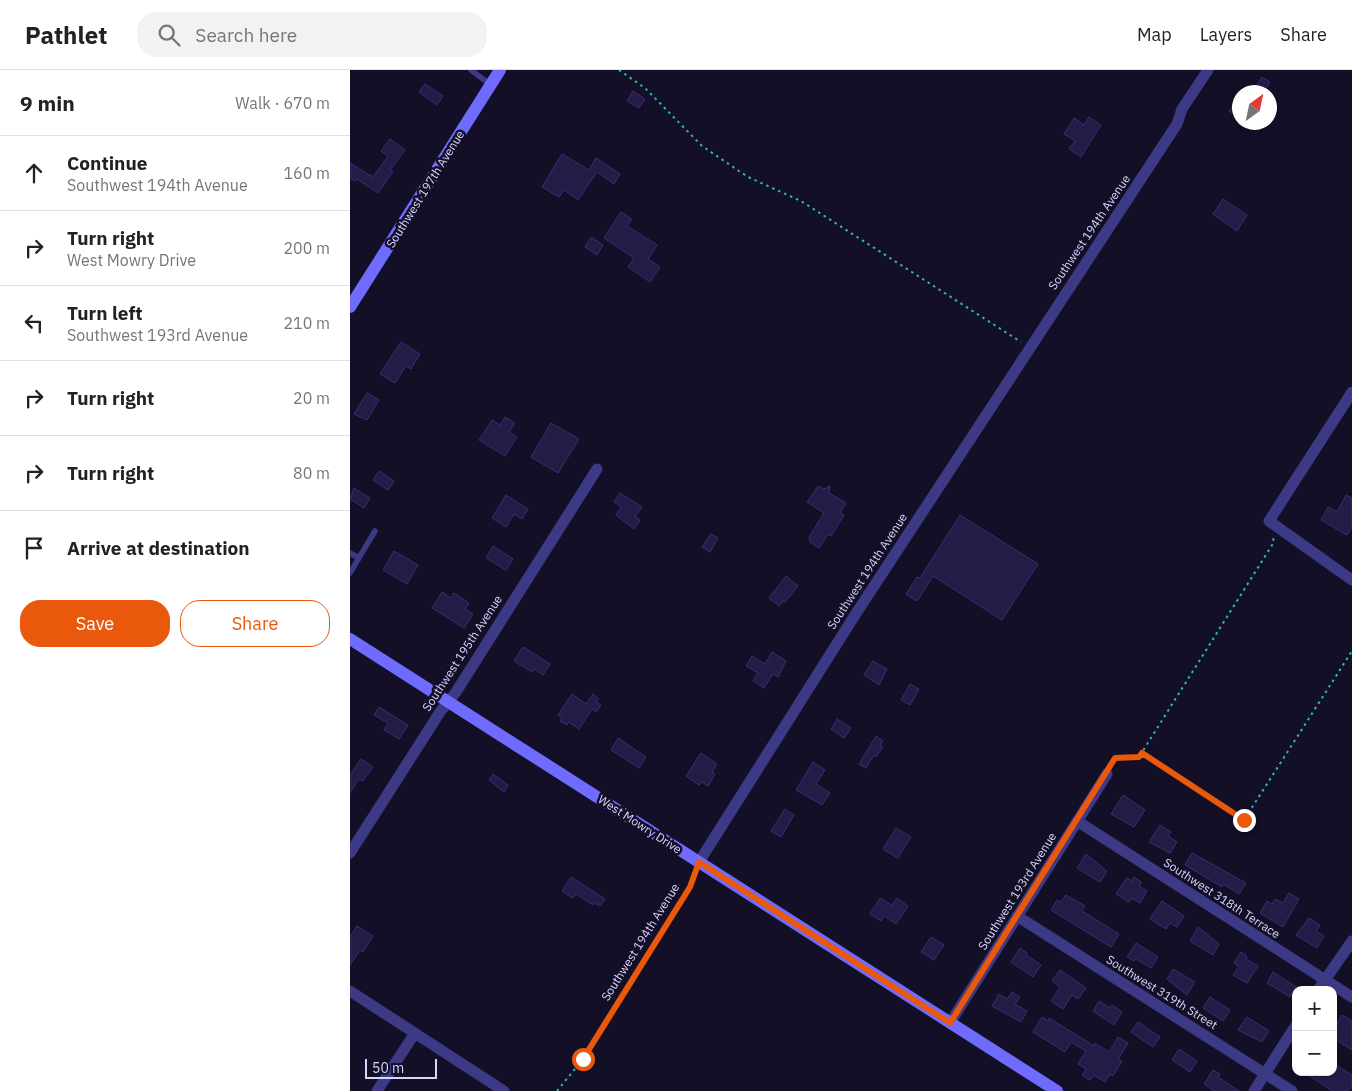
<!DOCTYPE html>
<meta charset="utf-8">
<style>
:root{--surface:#fff;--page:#f2f2f2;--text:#222;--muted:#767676;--line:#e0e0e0;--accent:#ea580c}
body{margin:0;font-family:"IBM Plex Sans",sans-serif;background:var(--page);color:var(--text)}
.controls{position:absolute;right:15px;bottom:15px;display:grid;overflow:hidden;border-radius:10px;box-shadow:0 1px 4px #0004}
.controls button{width:45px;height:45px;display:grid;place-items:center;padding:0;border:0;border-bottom:1px solid var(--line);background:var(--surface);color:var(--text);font:25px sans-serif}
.compass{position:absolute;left:882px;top:15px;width:45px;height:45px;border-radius:50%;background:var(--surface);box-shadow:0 1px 4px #0004;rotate:33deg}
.scale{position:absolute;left:15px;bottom:12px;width:72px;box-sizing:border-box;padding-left:5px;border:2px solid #d9d4ff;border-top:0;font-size:14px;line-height:18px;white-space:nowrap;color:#d9d4ff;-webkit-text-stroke:4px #130f26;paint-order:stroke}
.stop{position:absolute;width:15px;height:15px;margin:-11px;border:4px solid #ea580c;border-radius:50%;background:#fff}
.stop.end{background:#ea580c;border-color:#fff;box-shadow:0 1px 5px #0008}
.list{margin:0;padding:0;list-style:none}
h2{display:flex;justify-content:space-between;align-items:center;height:65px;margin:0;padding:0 20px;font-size:21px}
h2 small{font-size:16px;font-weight:400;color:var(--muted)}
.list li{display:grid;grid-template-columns:32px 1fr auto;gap:15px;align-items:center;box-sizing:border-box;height:75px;padding:0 20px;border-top:1px solid var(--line)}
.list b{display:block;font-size:19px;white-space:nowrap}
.list p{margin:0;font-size:16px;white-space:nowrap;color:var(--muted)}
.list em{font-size:16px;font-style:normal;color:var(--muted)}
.actions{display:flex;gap:10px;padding:15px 20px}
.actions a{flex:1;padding:11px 0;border:1px solid var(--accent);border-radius:20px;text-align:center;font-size:18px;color:var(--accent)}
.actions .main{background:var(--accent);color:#fff}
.icon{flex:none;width:28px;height:28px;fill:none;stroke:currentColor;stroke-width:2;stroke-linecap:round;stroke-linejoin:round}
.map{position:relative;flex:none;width:1002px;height:1021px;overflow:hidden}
header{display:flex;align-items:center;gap:30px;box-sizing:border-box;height:70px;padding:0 25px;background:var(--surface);border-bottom:1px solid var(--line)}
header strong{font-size:24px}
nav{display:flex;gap:28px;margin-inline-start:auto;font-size:18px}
.search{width:350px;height:45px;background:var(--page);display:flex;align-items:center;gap:12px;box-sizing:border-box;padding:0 18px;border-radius:20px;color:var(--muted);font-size:19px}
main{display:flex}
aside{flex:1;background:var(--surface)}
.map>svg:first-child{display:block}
.building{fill:#241b47;stroke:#3b2d73}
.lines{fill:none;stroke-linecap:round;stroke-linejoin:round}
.path{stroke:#2fb8b0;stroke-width:2;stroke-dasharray:2.5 4;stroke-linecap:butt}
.lane{stroke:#3d3a85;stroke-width:5.5}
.street{stroke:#3d3a85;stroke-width:11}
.secondary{stroke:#6f6bff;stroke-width:12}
.route{stroke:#ea580c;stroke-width:6}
.labels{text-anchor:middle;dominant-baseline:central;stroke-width:5;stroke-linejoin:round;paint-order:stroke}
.street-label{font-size:12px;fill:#d9d4ff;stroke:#130f26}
</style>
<header>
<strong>Pathlet</strong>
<div class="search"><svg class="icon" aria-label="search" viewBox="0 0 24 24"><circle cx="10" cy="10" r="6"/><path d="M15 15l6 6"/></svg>Search here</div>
<nav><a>Map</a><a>Layers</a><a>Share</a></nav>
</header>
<main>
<aside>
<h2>9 min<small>Walk · 670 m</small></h2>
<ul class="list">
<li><svg class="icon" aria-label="ahead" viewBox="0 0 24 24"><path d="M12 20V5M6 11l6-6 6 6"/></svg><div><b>Continue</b><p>Southwest 194th Avenue</p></div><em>160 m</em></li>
<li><svg class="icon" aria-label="right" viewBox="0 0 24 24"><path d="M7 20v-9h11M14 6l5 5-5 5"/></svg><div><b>Turn right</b><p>West Mowry Drive</p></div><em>200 m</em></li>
<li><svg class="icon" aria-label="left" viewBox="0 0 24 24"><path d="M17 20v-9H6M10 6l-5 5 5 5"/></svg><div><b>Turn left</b><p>Southwest 193rd Avenue</p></div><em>210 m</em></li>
<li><svg class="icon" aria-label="right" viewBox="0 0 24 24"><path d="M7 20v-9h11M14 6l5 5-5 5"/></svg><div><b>Turn right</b></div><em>20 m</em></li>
<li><svg class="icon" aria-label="right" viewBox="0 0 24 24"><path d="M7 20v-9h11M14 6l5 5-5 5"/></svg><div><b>Turn right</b></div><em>80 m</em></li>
<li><svg class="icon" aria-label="arrive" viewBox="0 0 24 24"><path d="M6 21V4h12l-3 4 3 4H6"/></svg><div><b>Arrive at destination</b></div></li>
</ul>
<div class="actions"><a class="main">Save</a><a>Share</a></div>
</aside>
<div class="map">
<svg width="1002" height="1021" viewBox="0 0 1002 1021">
<rect width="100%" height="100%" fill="#130f26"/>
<path class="building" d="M912 7 920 12 914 22H902Z
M75 14 93 26 87 35 69 22Z
M283 21 295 29 289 38 277 31Z
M890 25V48L879 41Z
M739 47 751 55 731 87 719 79 725 71 714 64 724 48 734 55Z
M40 69 55 80 40 100 43 101 28 123 7 109 5 111 0 108V93L23 107 38 86 31 81Z
M212 84 239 100 246 88 270 104 264 114 247 102 228 130 214 120 209 127 192 117Z
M873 129 897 145 887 161 863 144Z
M271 142 282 149 277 156 307 175 298 189 310 197 300 212 278 197 284 188 254 168Z
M241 167 253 175 247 185 235 177Z
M51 272 70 284 61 299 56 296 45 313 30 304Z
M17 323 29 330 17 350 4 344Z
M155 347 165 353 159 362 167 367 155 386 129 370 142 350 150 355Z
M201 353 229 369 208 403 181 387Z
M29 401 44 411 38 420 23 410Z
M468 416 474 419 480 416 479 423 496 433 490 443 494 445 481 466 478 464 469 478 460 472 459 467 474 443 457 432Z
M4 418 20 428 14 438 0 429Z
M270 423 292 437 285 447 290 450 284 459 266 445 271 437 264 432Z
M156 425 178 439 172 449 164 444 156 457 142 448Z
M996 425 1002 428V457L997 465 971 450 978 437 987 442Z
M610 445 688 494 652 550 583 506 567 531 556 524 567 507 570 508Z
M361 464 368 468 360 482 352 477Z
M143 476 163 489 156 500 136 488Z
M44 481 68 495 57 514 33 500Z
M436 506 448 516 435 532 433 531 429 536 419 528Z
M92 522 101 528 104 523 119 533 115 539 123 544 114 558 82 538Z
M173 577 200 594 193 605 184 599 182 602 164 591Z
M422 582 436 591 428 607 423 604 414 618 403 611 408 603 396 596 402 586 415 594Z
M523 591 537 599 529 615 514 605Z
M560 614 569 619 560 635 551 630Z
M222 624 236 634 243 624 249 629 246 632 251 635 246 642 242 639 229 659 219 652 217 655 210 651 212 648 208 645Z
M29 637 58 655 49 669 34 660 38 653 24 645Z
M487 649 501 658 494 668 481 659Z
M526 666 533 671 530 676 533 677 526 687 524 685 516 698 509 694Z
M268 668 296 687 289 698 261 680Z
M351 683 367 694 362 702 365 704 358 716 352 712 349 715 336 706Z
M11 689 23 697 13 711 9 709 0 723V705Z
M463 692 475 700 466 714 480 723 472 735 446 720Z
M143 704 158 715 154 722 139 710Z
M773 725 795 740 784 757 761 744Z
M435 739 444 745 431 767 421 761Z
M810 755 821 762 818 766 827 772 820 783 799 772Z
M546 758 561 767 548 788 533 779Z
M842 783 896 813 889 824 873 814 872 817 835 795Z
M736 784 757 801 750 812 727 798Z
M221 807 255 829 250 836 244 833 243 835 226 824 223 828 212 821Z
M784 807 791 812 789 816 797 821 790 833 782 828 779 832 766 824 777 808 782 811Z
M939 823 949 829 933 857 910 843 917 831 922 834 925 829 933 833Z
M716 825 735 836 732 841 769 864 761 877 701 840 707 830 711 832Z
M530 828 542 835 547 828 558 836 546 854 534 846 531 851 520 844Z
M812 831 834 846 827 857 820 853 816 859 800 849Z
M959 848 970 855 966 861 974 866 967 878 946 865Z
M7 856 23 866 13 882 10 880 0 895V867Z
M848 857 869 874 863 885 840 871Z
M581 867 594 875 584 890 571 882Z
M786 873 808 887 801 898 786 889 784 891 777 887Z
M670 878 677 883 676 885 691 895 683 907 661 892Z
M891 882 897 886 896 889 908 896 897 913 883 905 889 896 884 893Z
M823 899 845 912 837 925 817 909Z
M710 900 736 918 728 929 722 925 713 939 701 931 710 917 702 911Z
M923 902 946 917 940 927 917 913Z
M662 922 670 927 665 934 677 941 671 952 642 936 649 924 657 929Z
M860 927 880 940 873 951 853 938Z
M749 931 760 938 762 935 772 942 764 955 743 941Z
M992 945 1002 951V980L983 968V959Z
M692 947 698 951 699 948 744 976 745 973 759 982 768 967 778 973 768 989 772 991 763 1006 760 1004 755 1012 744 1005 740 1010 732 1005 736 999 728 994 736 981 721 972 715 982 683 962Z
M897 947 919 961 912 972 888 960Z
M788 952 810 967 803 977 781 962Z
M829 979 847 991 840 1002 822 990Z
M983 993 1002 1005V1016L998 1021H982L954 1002H983Z
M863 1000 870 1004 868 1007 889 1021H864L854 1014Z"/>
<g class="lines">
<path class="path" d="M269 0 295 18 352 76 398 107 451 131 671 272
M792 683 894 750 1002 581
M762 695 765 689 789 687 924 472 923 468
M207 1021 233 989 340 817 345 801"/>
<path class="lane" d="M121 0 141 15
M0 483 9 488
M0 503 25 461"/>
<path class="street" d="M1002 322 919 451 1002 510
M727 751 1002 927
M0 783 90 642 106 622 247 399
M349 792 505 545 827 54 832 39 858 0
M667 846 942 1021
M968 920 1002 871
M0 921 154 1021
M600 953 757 704
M27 1021 65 963
M904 1021 946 955"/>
<path class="secondary" d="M0 237 150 0
M0 569 707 1021"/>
</g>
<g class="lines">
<path class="route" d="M233 989 340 817 349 792 600 953 765 688 789 687 792 683 894 750"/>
</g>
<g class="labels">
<g class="street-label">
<text transform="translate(75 119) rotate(-58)">Southwest 197th Avenue</text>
<text transform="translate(739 162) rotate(-56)">Southwest 194th Avenue</text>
<text transform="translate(517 501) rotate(-57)">Southwest 194th Avenue</text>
<text transform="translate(112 583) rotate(-57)">Southwest 195th Avenue</text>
<text transform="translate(290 754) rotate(33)">West Mowry Drive</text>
<text transform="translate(667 821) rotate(-58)">Southwest 193rd Avenue</text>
<text transform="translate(872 828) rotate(33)">Southwest 318th Terrace</text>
<text transform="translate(290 872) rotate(-58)">Southwest 194th Avenue</text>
<text transform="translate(812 922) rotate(32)">Southwest 319th Street</text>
</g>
</g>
</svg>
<div class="controls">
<button>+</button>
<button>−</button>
</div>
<svg class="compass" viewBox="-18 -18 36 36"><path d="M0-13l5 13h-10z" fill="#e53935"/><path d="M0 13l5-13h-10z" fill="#767676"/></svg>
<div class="scale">50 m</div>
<div class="stop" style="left:233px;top:989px"></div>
<div class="stop end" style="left:894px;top:750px"></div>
</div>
</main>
